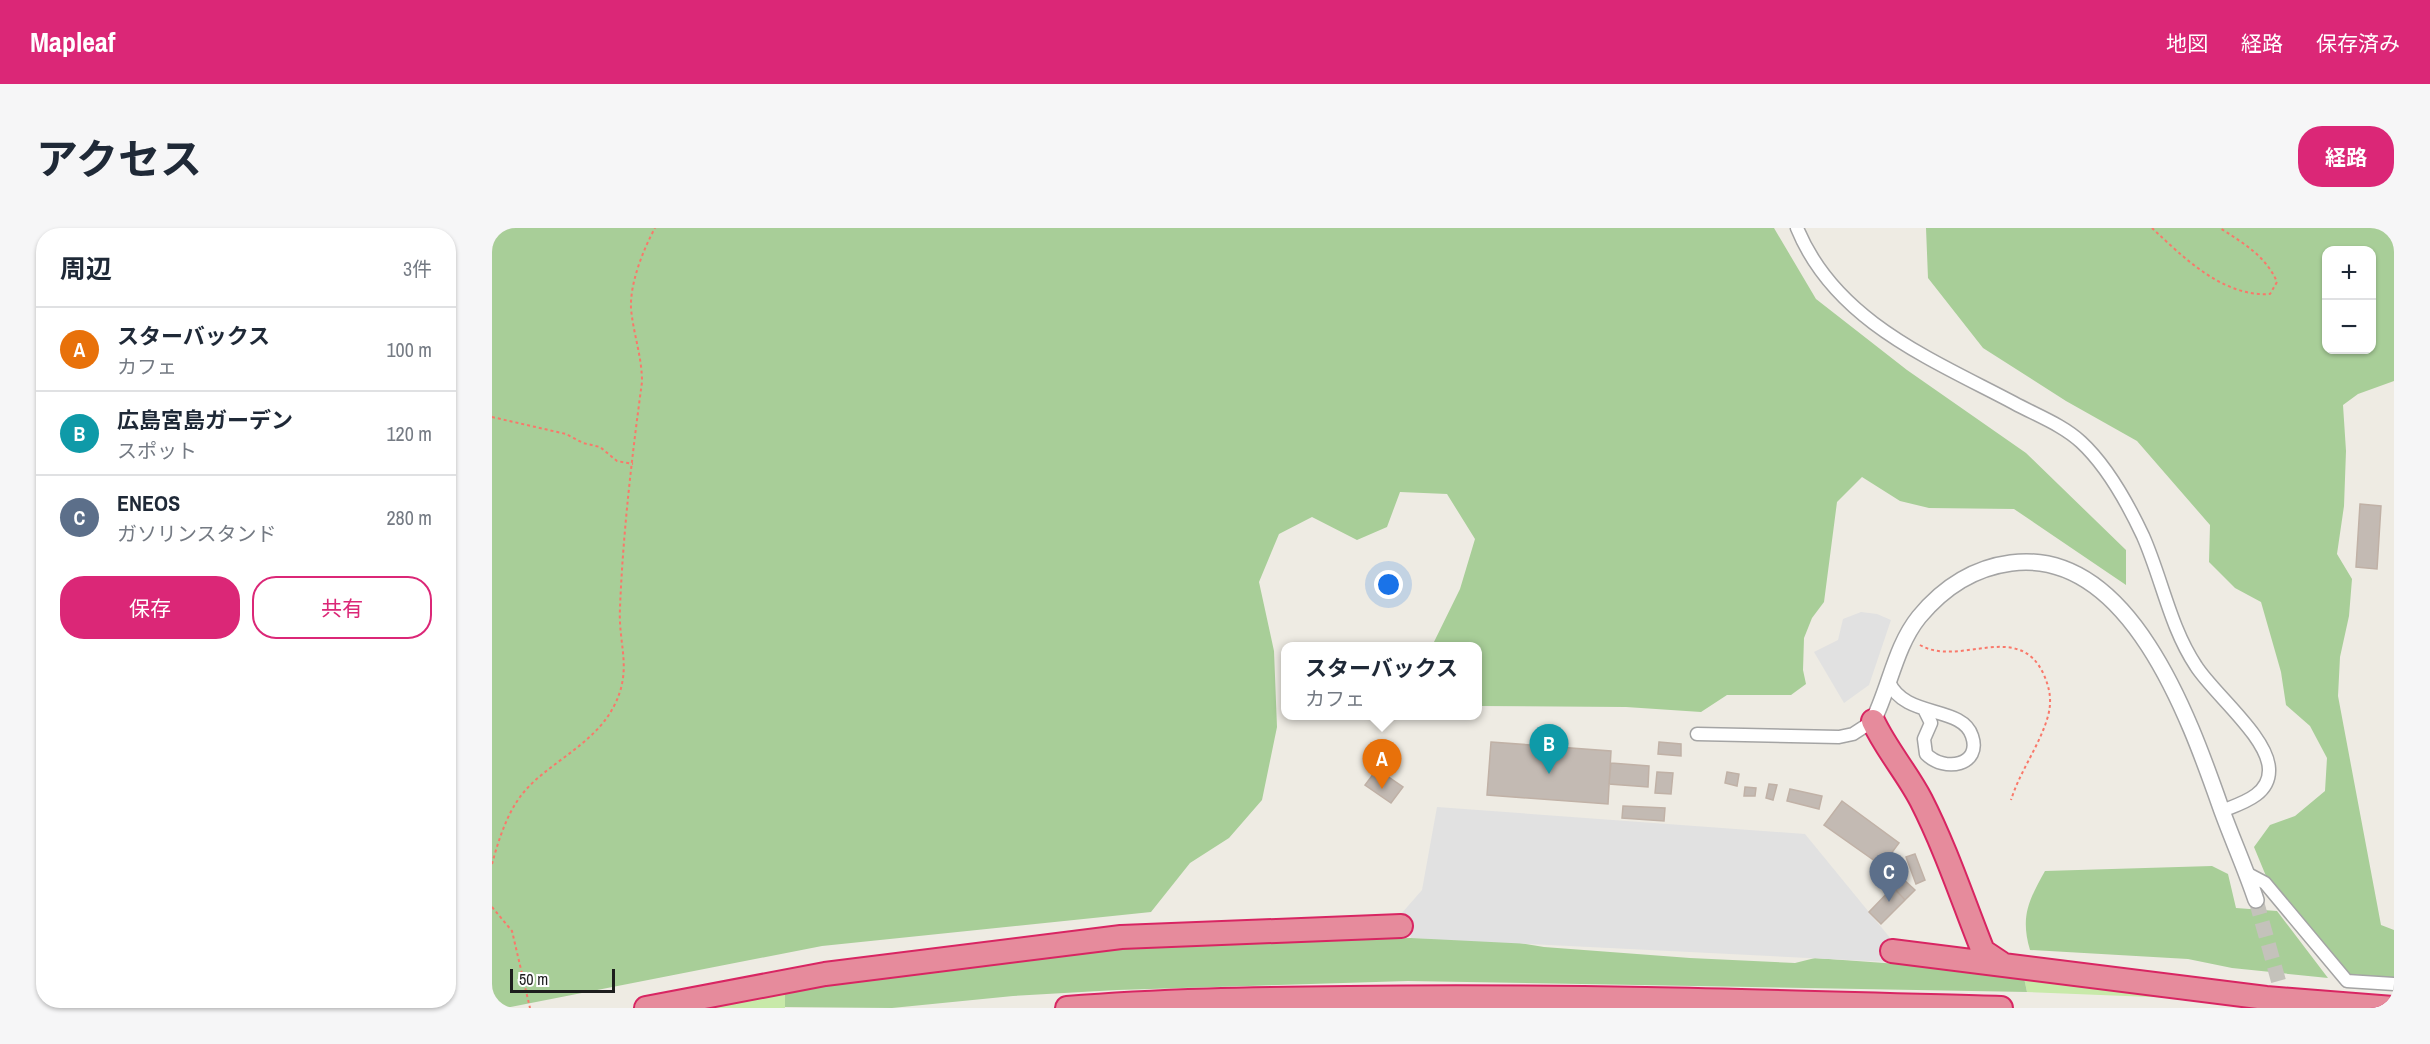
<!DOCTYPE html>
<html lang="ja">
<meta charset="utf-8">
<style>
:root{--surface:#fff;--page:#f6f6f7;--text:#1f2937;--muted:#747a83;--line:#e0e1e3;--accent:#db2777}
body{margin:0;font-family:"Archivo Narrow","Noto Sans JP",sans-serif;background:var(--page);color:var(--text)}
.controls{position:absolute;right:18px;top:18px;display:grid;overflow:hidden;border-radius:12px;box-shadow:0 2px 4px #0004}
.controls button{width:54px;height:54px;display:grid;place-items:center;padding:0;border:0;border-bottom:2px solid var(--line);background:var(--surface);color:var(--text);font:30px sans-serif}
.scale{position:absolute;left:18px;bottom:15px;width:105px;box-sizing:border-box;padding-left:6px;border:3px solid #1d1d1d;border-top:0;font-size:16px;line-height:21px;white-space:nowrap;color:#1d1d1d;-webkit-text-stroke:4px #fff;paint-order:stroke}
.you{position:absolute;left:897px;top:357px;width:21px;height:21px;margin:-15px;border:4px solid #fff;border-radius:50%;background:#1a73e8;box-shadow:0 0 0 9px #1a73e833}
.badge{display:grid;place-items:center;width:39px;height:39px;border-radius:50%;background:var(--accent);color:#fff;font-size:20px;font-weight:700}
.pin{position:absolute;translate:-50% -50px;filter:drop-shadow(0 2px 3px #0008)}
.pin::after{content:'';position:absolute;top:32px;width:21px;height:18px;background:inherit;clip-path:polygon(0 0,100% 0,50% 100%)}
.popup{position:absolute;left:789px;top:414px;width:201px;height:78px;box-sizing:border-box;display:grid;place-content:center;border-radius:12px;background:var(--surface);filter:drop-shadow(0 2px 4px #0005);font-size:20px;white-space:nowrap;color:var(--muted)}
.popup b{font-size:22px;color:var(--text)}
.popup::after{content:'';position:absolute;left:50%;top:100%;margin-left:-12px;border:12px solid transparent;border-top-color:var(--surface)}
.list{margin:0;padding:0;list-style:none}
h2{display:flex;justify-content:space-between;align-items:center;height:78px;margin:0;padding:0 24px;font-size:26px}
h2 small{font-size:20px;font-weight:400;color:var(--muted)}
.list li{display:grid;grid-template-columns:39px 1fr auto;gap:18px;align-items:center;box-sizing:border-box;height:84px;padding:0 24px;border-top:2px solid var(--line)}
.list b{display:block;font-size:22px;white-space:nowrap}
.list p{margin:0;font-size:20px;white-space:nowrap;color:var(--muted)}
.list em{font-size:20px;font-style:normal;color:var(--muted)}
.actions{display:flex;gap:12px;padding:18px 24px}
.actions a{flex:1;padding:14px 0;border:2px solid var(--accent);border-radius:24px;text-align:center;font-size:21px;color:var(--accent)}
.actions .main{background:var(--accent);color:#fff}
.map{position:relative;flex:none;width:1902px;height:780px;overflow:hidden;border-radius:24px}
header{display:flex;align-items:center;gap:36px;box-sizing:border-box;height:84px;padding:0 30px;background:var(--accent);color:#fff}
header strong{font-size:28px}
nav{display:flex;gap:33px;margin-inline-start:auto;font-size:21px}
.intro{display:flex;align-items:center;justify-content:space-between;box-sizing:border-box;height:144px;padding:0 36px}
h1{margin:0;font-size:42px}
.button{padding:15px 27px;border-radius:24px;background:var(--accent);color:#fff;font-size:21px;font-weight:700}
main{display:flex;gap:36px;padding:0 36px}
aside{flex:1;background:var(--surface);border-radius:24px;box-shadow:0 2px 4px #0004}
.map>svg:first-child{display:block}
.grass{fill:#c8e9a9}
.forest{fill:#a8ce98;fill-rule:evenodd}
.parking{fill:#e1e1e1}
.building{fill:#c3bab3;stroke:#c0b1a6;stroke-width:1.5}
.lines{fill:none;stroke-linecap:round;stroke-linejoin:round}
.tertiary-tunnel{stroke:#c4c2bb;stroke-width:15;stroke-dasharray:15 8;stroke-linecap:butt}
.minor-casing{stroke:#a4a4a4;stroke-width:15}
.tertiary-casing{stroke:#a4a4a4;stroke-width:18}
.motorway-casing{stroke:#d82562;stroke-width:26}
.path{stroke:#f9786a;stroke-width:2;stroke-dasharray:3 3;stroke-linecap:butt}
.minor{stroke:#fff;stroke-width:12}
.tertiary{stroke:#fff;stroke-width:15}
.motorway{stroke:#e68b9c;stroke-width:22}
</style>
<header>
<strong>Mapleaf</strong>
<nav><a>地図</a><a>経路</a><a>保存済み</a></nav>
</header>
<div class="intro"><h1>アクセス</h1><a class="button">経路</a></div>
<main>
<aside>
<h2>周辺<small>3件</small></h2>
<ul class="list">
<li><span class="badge" style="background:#e8710a">A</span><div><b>スターバックス</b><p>カフェ</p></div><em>100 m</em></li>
<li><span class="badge" style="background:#0f9aa8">B</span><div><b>広島宮島ガーデン</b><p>スポット</p></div><em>120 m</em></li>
<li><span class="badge" style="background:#5c6f8a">C</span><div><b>ENEOS</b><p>ガソリンスタンド</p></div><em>280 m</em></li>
</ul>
<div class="actions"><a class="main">保存</a><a>共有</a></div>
</aside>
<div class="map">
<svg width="1902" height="780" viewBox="0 0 1902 780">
<rect width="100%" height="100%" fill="#eeebe3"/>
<path class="grass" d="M1531 745 1733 772 1535 764Z
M293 763V780H205Z"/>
<path class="forest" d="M0 0H1282L1324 71 1415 142 1534 225 1634 322V357L1522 281 1437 280 1408 273 1370 249 1345 274 1332 374 1320 390 1312 410 1311 442 1314 456 1299 467H1235L1209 484 1134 479 986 478V418H940L968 361 983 311 955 266 908 264 895 299 865 312 820 289 787 306 767 354 782 423 785 499 770 572 737 610 698 635 659 684 330 718 13 780H0Z
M1434 0H1902V153L1866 166 1851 177 1854 223 1852 278 1845 326 1860 351 1857 388 1848 429 1846 468 1889 697 1902 702V750L1857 746 1774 648 1762 619 1778 597 1803 588 1833 563 1835 530 1818 498 1794 477 1789 444 1769 374 1743 360 1717 334 1718 297 1645 213 1574 173 1491 120 1436 50ZM1834 22H1880V122H1834Z
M1720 638 1736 646 1744 680 1785 683 1836 750 1740 740 1696 731 1538 722C1528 688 1537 672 1553 643Z
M919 710 1004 711 1052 719 1198 730 1303 735 1323 730 1531 745 1535 764 916 753 625 762 521 768 400 780 293 779V763L364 749 696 713Z"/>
<path class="parking" d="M1369 384 1385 386 1399 392 1377 457 1352 475 1322 424 1346 412 1351 391Z
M945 579 1313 606 1399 711 1397 734 919 710 909 686 930 662Z"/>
<path class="building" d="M1868 276 1889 278 1885 341 1864 339Z
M999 514 1119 523 1116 576 995 567Z
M1167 514 1189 516V528L1166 526Z
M1119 535 1157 538 1156 559 1117 556Z
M885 541 911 559 899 575 873 557Z
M1165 544 1181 545 1179 566 1163 565Z
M1235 544 1247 546 1245 558 1233 555Z
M1277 556 1285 557 1281 572 1274 570Z
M1253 559 1264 560 1263 568H1252Z
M1298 561 1330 568 1327 581 1295 573Z
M1350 573 1407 615 1390 638 1332 597Z
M1131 578 1173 580 1172 593 1130 590Z
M1423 626 1433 652 1424 656 1414 629Z
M1410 650 1423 662 1413 672 1401 659Z
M1401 659 1413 672 1389 696 1377 684Z"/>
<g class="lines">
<path class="tertiary-tunnel" d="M1764 672 1794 780"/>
<defs>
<path id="minor" d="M1305 0C1343 93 1439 131 1522 175 1544 187 1571 197 1589 214 1615 238 1636 276 1651 308 1670 351 1678 399 1704 438 1721 465 1776 509 1777 541 1778 567 1750 575 1730 583
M1397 454C1413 491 1470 477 1480 508 1490 537 1453 545 1434 526L1432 511 1439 495 1432 481
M1205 506 1347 509 1361 506 1381 493
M1756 646 1773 655 1855 753 1902 756"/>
<path id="tertiary" d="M1381 493C1398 459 1403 419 1427 389 1451 360 1481 340 1519 335 1639 319 1699 495 1730 583 1741 613 1754 642 1764 672"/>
<path id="motorway" d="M1381 493C1394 521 1415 545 1429 572 1454 621 1471 673 1491 723L1509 735
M1400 723 1774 770 1902 780
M154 780 333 746 629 709 909 698
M575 780C669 772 763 771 857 770 1075 767 1292 774 1509 780"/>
</defs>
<use href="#minor" class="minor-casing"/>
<use href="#tertiary" class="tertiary-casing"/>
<use href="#motorway" class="motorway-casing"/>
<path class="path" d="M1660 0C1692 30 1731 69 1778 66L1785 54C1774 28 1751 15 1728 0
M0 189 74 206 91 215 108 219 125 233 141 236
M1428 417C1467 440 1527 391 1552 447 1558 461 1560 473 1556 488 1548 517 1528 543 1519 572
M0 636C6 614 14 588 28 569 52 536 101 519 122 478 141 441 126 417 128 380 131 304 140 228 150 154 150 128 141 105 139 80 138 55 151 22 163 0
M0 679 20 703 38 780"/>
<use href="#minor" class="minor"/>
<use href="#tertiary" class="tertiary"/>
<use href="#motorway" class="motorway"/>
</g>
</svg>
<div class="controls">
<button>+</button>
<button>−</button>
</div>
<div class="scale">50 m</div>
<div class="you"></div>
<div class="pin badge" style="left:890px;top:561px;background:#e8710a">A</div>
<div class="popup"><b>スターバックス</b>カフェ</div>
<div class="pin badge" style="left:1057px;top:546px;background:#0f9aa8">B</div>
<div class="pin badge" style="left:1397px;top:674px;background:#5c6f8a">C</div>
</div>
</main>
